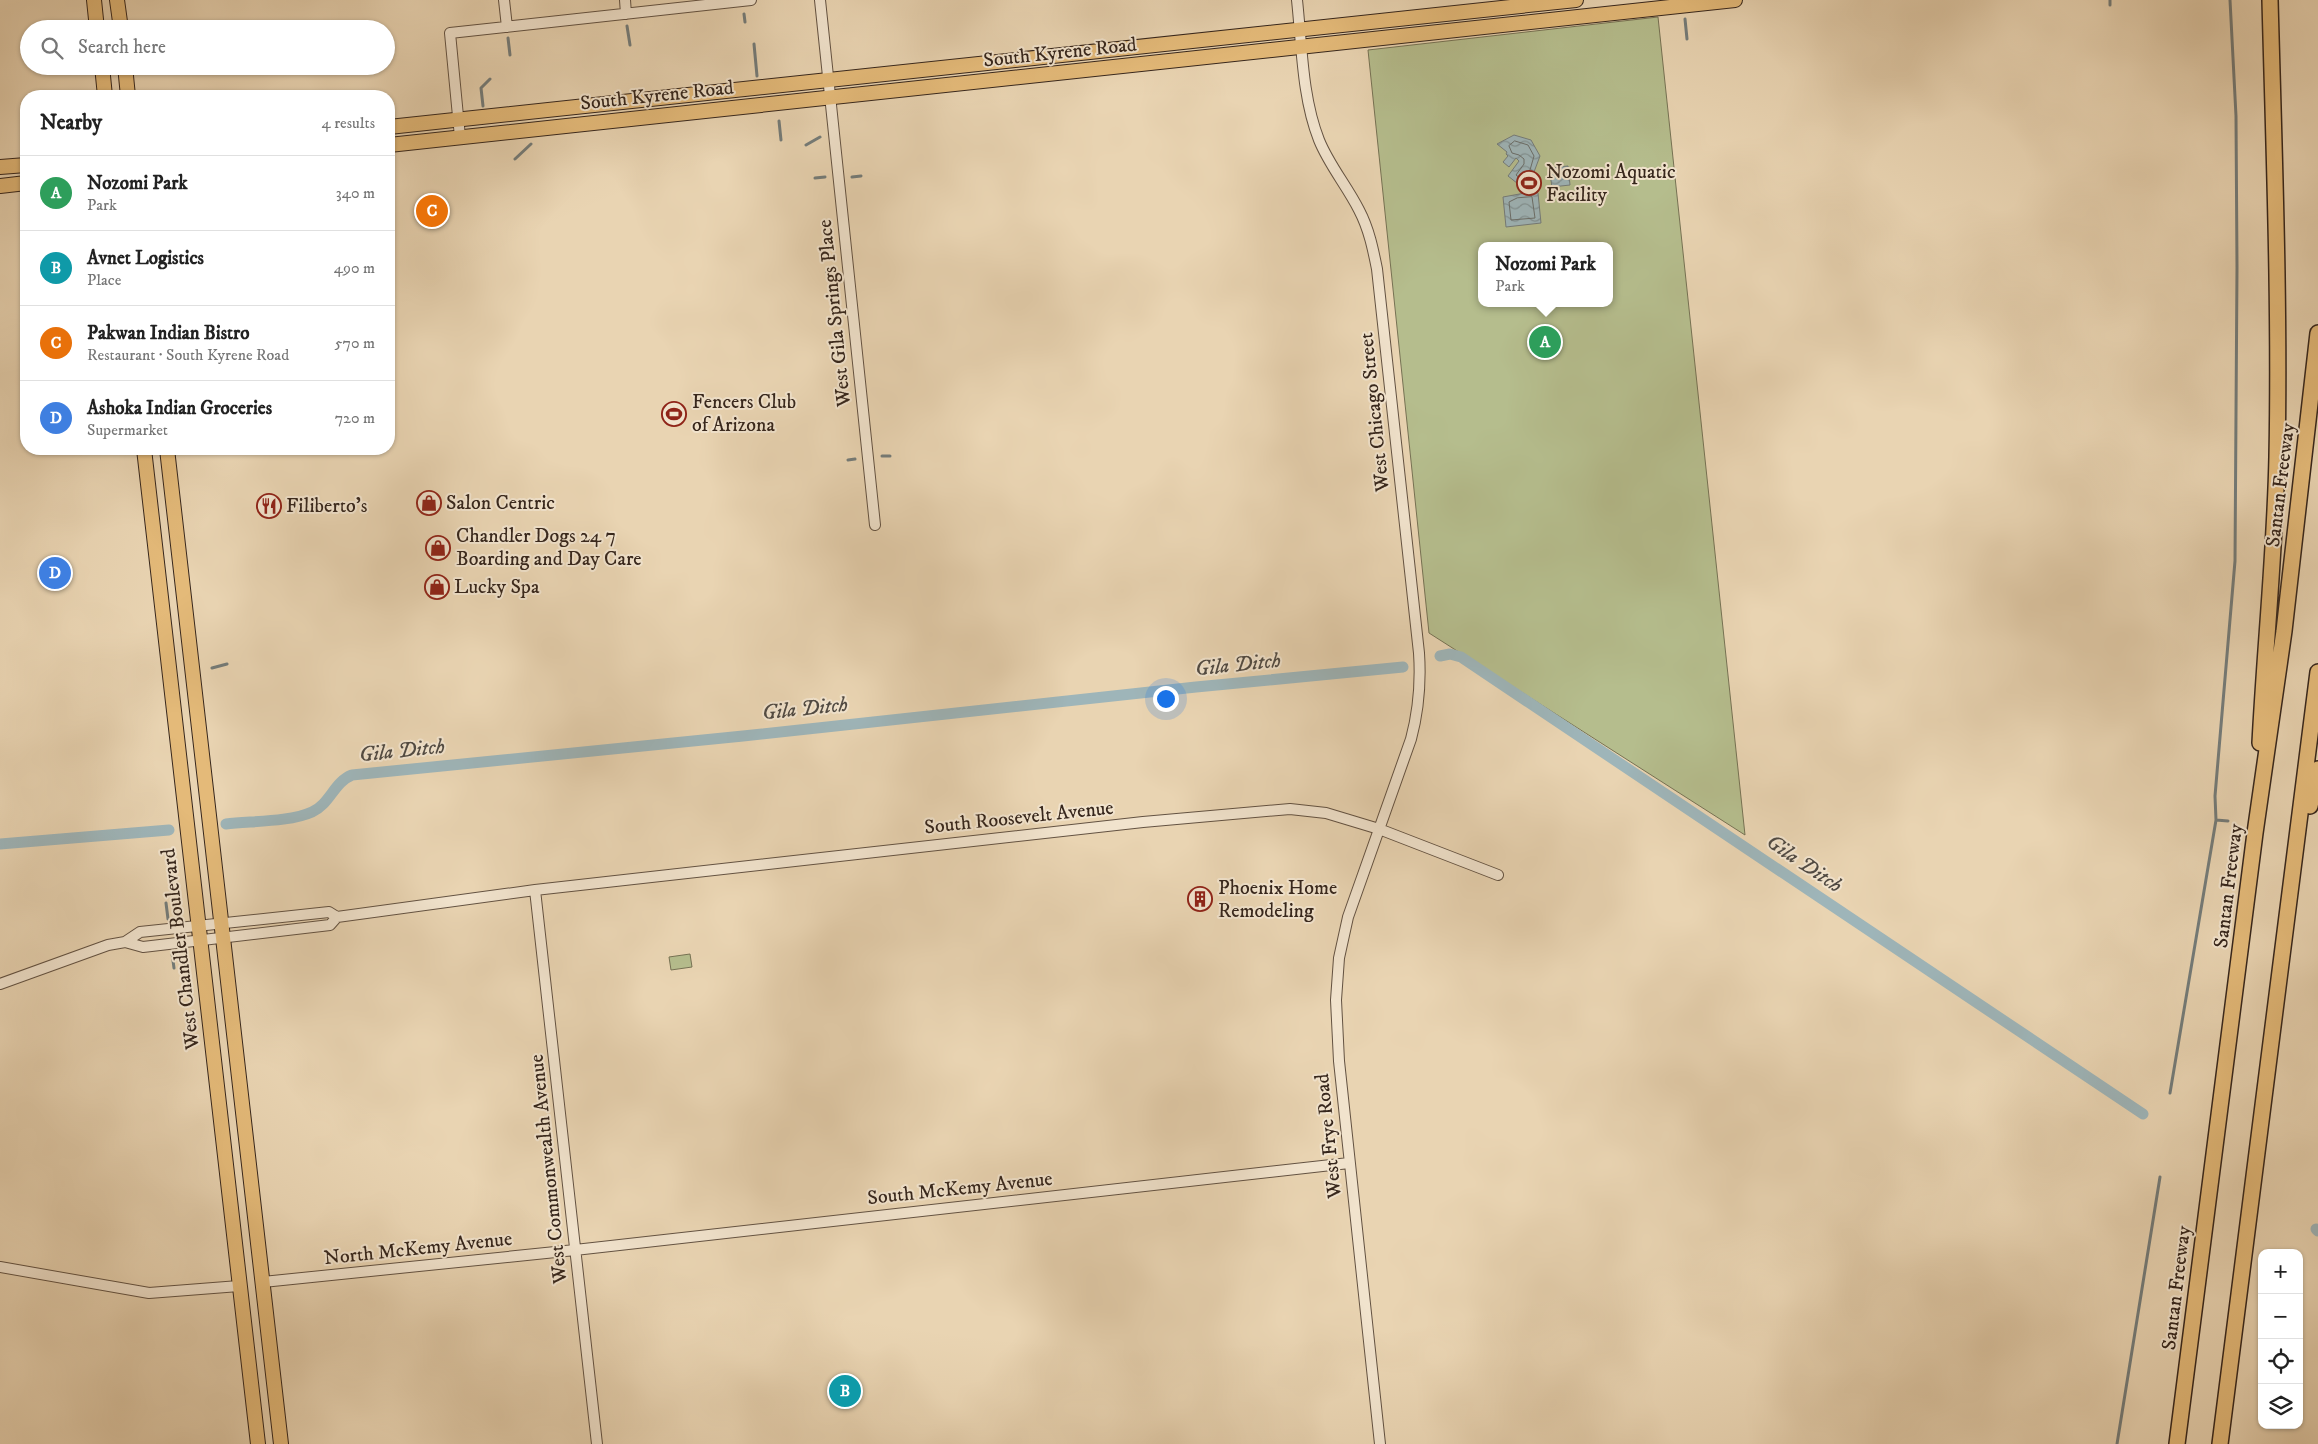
<!DOCTYPE html>
<meta charset="utf-8">
<style>
:root{--surface:#fff;--page:#f6f6f6;--text:#222;--muted:#767676;--line:#e0e0e0;--accent:#0b8043}
body{margin:0;font-family:"IM FELL DW Pica",serif;background:var(--page);color:var(--text)}
.controls{position:absolute;right:15px;bottom:15px;display:grid;overflow:hidden;border-radius:10px;box-shadow:0 1px 4px #0004}
.controls button{width:45px;height:45px;display:grid;place-items:center;padding:0;border:0;border-bottom:1px solid var(--line);background:var(--surface);color:var(--text);font:25px sans-serif}
.you{position:absolute;left:1165px;top:698px;width:18px;height:18px;margin:-12px;border:4px solid #fff;border-radius:50%;background:#1a73e8;box-shadow:0 0 0 8px #1a73e833}
.badge{display:grid;place-items:center;width:32px;height:32px;border-radius:50%;background:var(--accent);color:#fff;font-size:16px;font-weight:700}
.pin{position:absolute;translate:-50% -50%;border:2px solid #fff;box-shadow:0 1px 5px #0006}
.popup{position:absolute;left:1478px;top:242px;width:135px;height:65px;box-sizing:border-box;display:grid;place-content:center;border-radius:10px;background:var(--surface);filter:drop-shadow(0 1px 4px #0005);font-size:16px;white-space:nowrap;color:var(--muted)}
.popup b{font-size:19px;color:var(--text)}
.popup::after{content:'';position:absolute;left:50%;top:100%;margin-left:-10px;border:10px solid transparent;border-top-color:var(--surface)}
.list{margin:0;padding:0;list-style:none}
h2{display:flex;justify-content:space-between;align-items:center;height:65px;margin:0;padding:0 20px;font-size:21px}
h2 small{font-size:16px;font-weight:400;color:var(--muted)}
.list li{display:grid;grid-template-columns:32px 1fr auto;gap:15px;align-items:center;box-sizing:border-box;height:75px;padding:0 20px;border-top:1px solid var(--line)}
.list b{display:block;font-size:19px;white-space:nowrap}
.list p{margin:0;font-size:16px;white-space:nowrap;color:var(--muted)}
.list em{font-size:16px;font-style:normal;color:var(--muted)}
.icon{flex:none;width:28px;height:28px;fill:none;stroke:currentColor;stroke-width:2;stroke-linecap:round;stroke-linejoin:round}
.map{position:relative;flex:none;width:2318px;height:1444px;overflow:hidden}
.search{position:absolute;background:var(--surface);box-shadow:0 1px 4px #0004;left:20px;top:20px;width:375px;height:55px;display:flex;align-items:center;gap:12px;box-sizing:border-box;padding:0 18px;border-radius:28px;color:var(--muted);font-size:19px}
.panel{position:absolute;background:var(--surface);box-shadow:0 1px 4px #0004;left:20px;top:90px;width:375px;height:365px;border-radius:20px}
.map>svg:first-child{display:block}
.park{fill:#b5bd8d;stroke:#767254;fill-rule:evenodd}
.water{fill:url(#water-waves);stroke:#747c7a}
.lines{fill:none;stroke-linecap:round;stroke-linejoin:round}
.shore{stroke:#6a6e6a;stroke-width:1}
.stream{stroke:#747c7a;stroke-width:3}
.canal{stroke:#9eb5b9;stroke-width:11}
.minor-casing{stroke:#635242;stroke-width:12}
.major-casing{stroke:#36261c;stroke-width:16}
.highway-casing{stroke:#36261c;stroke-width:18}
.minor{stroke:#f1e3cd;stroke-width:10}
.major{stroke:#e4ba79;stroke-width:14}
.highway{stroke:#e4ba79;stroke-width:15}
.labels{text-anchor:middle;dominant-baseline:central;stroke-width:4;stroke-linejoin:round;paint-order:stroke}
.street-label{font-size:20px;fill:#36261c;stroke:#f1e3cd}
.poi-label{font-size:20px;fill:#36261c;stroke:#f1e3cd;text-anchor:start}
.water-label{font-size:21px;font-style:italic;fill:#504a43;stroke:#f1e3cd}
</style>
<div class="map">
<svg width="2318" height="1444" viewBox="0 0 2318 1444">
<defs>
<pattern id="water-waves" width="16" height="10" patternUnits="userSpaceOnUse" patternTransform="scale(1.25)"><rect width="16" height="10" fill="#9eb5b9"/><path d="M0 5q4-4 8 0t8 0" fill="none" stroke="#829396"/></pattern>
</defs>
<rect width="100%" height="100%" fill="#e9d4b2"/>
<filter id="stains"><feTurbulence type="fractalNoise" baseFrequency=".004" numOctaves="4"/><feColorMatrix values="0 0 0 0 .2 0 0 0 0 .09 0 0 0 0 .02 0 0 0 .5 -.17"/></filter>
<radialGradient id="worn" r=".72"><stop offset=".6" stop-color="#630" stop-opacity="0"/><stop offset="1" stop-color="#630" stop-opacity=".3"/></radialGradient>
<path class="park" d="M1658 17 1745 835 1429 633 1368 50ZM1481 246H1609V303H1481Z
M690 954 692 967 671 970 669 957Z"/>
<path class="water" d="M1514 135 1531 140 1540 156 1534 172 1522 187 1508 176 1519 161 1516 158 1509 167 1503 162 1508 156 1506 154 1507 152 1497 144Z
M1568 166 1570 185 1552 187 1549 168Z
M1536 191 1538 193 1541 223 1506 227 1503 197Z"/>
<g class="lines">
<path class="shore" d="M1515 141 1528 145 1534 156 1530 170 1521 179 1516 175 1524 164V159L1519 155 1512 153 1509 146Z
M1532 197 1535 218 1511 220 1509 202 1517 198Z"/>
<path class="stream" d="M2110 0V5
M744 14 745 22
M1685 19 1687 39
M627 26 630 45
M508 38 510 55
M754 44 757 76
M483 106 481 88 490 79
M779 121 781 140
M806 145 820 137
M515 159 531 144
M852 177 861 176
M815 178 825 177
M827 272 835 271
M882 456H890
M848 460 855 459
M212 668 227 664
M2216 820 2228 821
M166 903 168 919
M172 953 174 968
M2170 1093 2216 820 2215 796 2235 561 2237 267 2236 116 2230 0
M2117 1444 2160 1177"/>
<path class="canal" d="M1440 656 1450 654 1461 657 2143 1114
M226 824C251 821 290 822 312 812 330 804 334 782 352 775L743 736 1196 687 1403 667
M0 844 169 830
M2316 1229 2318 1231"/>
<defs>
<path id="minor" d="M504 0 507 27
M625 0 626 14
M820 0 875 525
M1297 0C1302 46 1302 97 1319 140 1329 165 1347 186 1359 210 1369 229 1373 249 1377 269L1419 653C1421 683 1419 709 1411 739L1348 917 1339 958 1336 1000 1339 1061 1380 1444
M460 137 450 33 751 0
M535 890 597 1444
M125 942 143 947 330 925 337 917
M0 984 108 945 125 942 140 932 329 912 337 917 535 890 1143 822 1290 809 1326 813 1379 829 1498 875
M0 1267 149 1293 239 1286
M263 1282 575 1250 1349 1163"/>
<path id="major" d="M94 0 97 29
M117 0 121 29
M102 66 105 96
M125 66 128 96
M389 127 1576 0
M389 145 1735 0
M0 167 26 165
M0 186 26 183
M144 449 258 1444
M167 449 281 1444"/>
<path id="highway" d="M2260 743C2265 647 2275 552 2277 457 2280 305 2274 152 2270 0
M2310 806 2318 769
M2177 1444 2255 833 2284 631 2318 333
M2220 1444 2318 672"/>
</defs>
<use href="#minor" class="minor-casing"/>
<use href="#major" class="major-casing"/>
<use href="#highway" class="highway-casing"/>
<use href="#minor" class="minor"/>
<use href="#major" class="major"/>
<use href="#highway" class="highway"/>
</g>
<defs>
<symbol id="stadium-ring" viewBox="-11 -11 22 22"><circle r="9.5" fill="#f1e3cd" stroke="#8f2418" stroke-width="1.5"/><path d="M0-5a6.5 5 0 1 0 0 10a6.5 5 0 1 0 0-10ZM-3.5-1.8h7v3.6h-7Z" fill="#8f2418"/></symbol>
<symbol id="shop-ring" viewBox="-11 -11 22 22"><circle r="9.5" fill="#f1e3cd" stroke="#8f2418" stroke-width="1.5"/><path d="M-5-2.5h2.3a2.7 3.5 0 0 1 5.4 0H5L5.5 6h-11ZM-1.5-2.5h3a1.5 2.3 0 0 0-3 0Z" fill="#8f2418"/></symbol>
<symbol id="restaurant-ring" viewBox="-11 -11 22 22"><circle r="9.5" fill="#f1e3cd" stroke="#8f2418" stroke-width="1.5"/><path d="M-5-6h1v4h1v-4h1v4h1v-4h1v5L-1.5 .5V6h-2V.5L-5-1ZM5-6V6H3V1.5H1.5Q1.5-4 5-6Z" fill="#8f2418"/></symbol>
<symbol id="building-ring" viewBox="-11 -11 22 22"><circle r="9.5" fill="#f1e3cd" stroke="#8f2418" stroke-width="1.5"/><path d="M-4-6H4V6H1V3H-1V6H-4ZM-2.5-4.3h1.7v1.8h-1.7ZM.8-4.3h1.7v1.8H.8ZM-2.5-1h1.7V.8h-1.7ZM.8-1h1.7V.8H.8Z" fill="#8f2418"/></symbol>
</defs>
<g fill-rule="evenodd">
<use href="#stadium-ring" x="1515" y="169" width="28" height="28"/>
<use href="#stadium-ring" x="660" y="400" width="28" height="28"/>
<use href="#shop-ring" x="415" y="489" width="28" height="28"/>
<use href="#restaurant-ring" x="255" y="492" width="28" height="28"/>
<use href="#shop-ring" x="424" y="534" width="28" height="28"/>
<use href="#shop-ring" x="423" y="573" width="28" height="28"/>
<use href="#building-ring" x="1186" y="885" width="28" height="28"/>
</g>
<g class="labels">
<g class="street-label">
<text transform="translate(1060 53) rotate(-6)">South Kyrene Road</text>
<text transform="translate(657 96) rotate(-6)">South Kyrene Road</text>
<text transform="translate(835 313) rotate(-96)">West Gila Springs Place</text>
<text transform="translate(1375 412) rotate(-96)">West Chicago Street</text>
<text transform="translate(2281 485) rotate(-83)">Santan Freeway</text>
<text transform="translate(1019 818) rotate(-6)">South Roosevelt Avenue</text>
<text transform="translate(2229 886) rotate(-83)">Santan Freeway</text>
<text transform="translate(181 949) rotate(-97)">West Chandler Boulevard</text>
<text transform="translate(1329 1136) rotate(-96)">West Frye Road</text>
<text transform="translate(549 1169) rotate(-96)">West Commonwealth Avenue</text>
<text transform="translate(960 1189) rotate(-6)">South McKemy Avenue</text>
<text transform="translate(418 1249) rotate(-6)">North McKemy Avenue</text>
<text transform="translate(2177 1288) rotate(-83)">Santan Freeway</text>
</g>
<g class="poi-label">
<text x="1546" y="172">Nozomi Aquatic<tspan x="1546" dy="23">Facility</tspan></text>
<text x="692" y="402">Fencers Club<tspan x="692" dy="23">of Arizona</tspan></text>
<text x="446" y="503">Salon Centric</text>
<text x="286" y="506">Filiberto's</text>
<text x="456" y="536">Chandler Dogs 24 7<tspan x="456" dy="23">Boarding and Day Care</tspan></text>
<text x="454" y="587">Lucky Spa</text>
<text x="1218" y="888">Phoenix Home<tspan x="1218" dy="23">Remodeling</tspan></text>
</g>
<g class="water-label">
<text transform="translate(1238 665) rotate(-6)">Gila Ditch</text>
<text transform="translate(805 709) rotate(-6)">Gila Ditch</text>
<text transform="translate(402 751) rotate(-6)">Gila Ditch</text>
<text transform="translate(1804 864) rotate(34)">Gila Ditch</text>
</g>
</g>
<rect width="100%" height="100%" filter="url(#stains)"/>
<rect width="100%" height="100%" fill="url(#worn)"/>
</svg>
<div class="controls">
<button>+</button>
<button>−</button>
<button><svg class="icon" aria-label="locate" viewBox="0 0 24 24"><circle cx="12" cy="12" r="6"/><path d="M12 2v4M12 18v4M2 12h4M18 12h4"/></svg></button>
<button><svg class="icon" aria-label="layers" viewBox="0 0 24 24"><path d="M12 4l9 5-9 5-9-5zM3 14l9 5 9-5"/></svg></button>
</div>
<div class="you"></div>
<div class="pin badge" style="left:1545px;top:342px;background:#2e9e5b">A</div>
<div class="popup"><b>Nozomi Park</b>Park</div>
<div class="pin badge" style="left:845px;top:1391px;background:#0f9aa8">B</div>
<div class="pin badge" style="left:432px;top:211px;background:#e8710a">C</div>
<div class="pin badge" style="left:55px;top:573px;background:#3f7fe0">D</div>
<div class="search"><svg class="icon" aria-label="search" viewBox="0 0 24 24"><circle cx="10" cy="10" r="6"/><path d="M15 15l6 6"/></svg>Search here</div>
<section class="panel">
<h2>Nearby<small>4 results</small></h2>
<ul class="list">
<li><span class="badge" style="background:#2e9e5b">A</span><div><b>Nozomi Park</b><p>Park</p></div><em>340 m</em></li>
<li><span class="badge" style="background:#0f9aa8">B</span><div><b>Avnet Logistics</b><p>Place</p></div><em>490 m</em></li>
<li><span class="badge" style="background:#e8710a">C</span><div><b>Pakwan Indian Bistro</b><p>Restaurant · South Kyrene Road</p></div><em>570 m</em></li>
<li><span class="badge" style="background:#3f7fe0">D</span><div><b>Ashoka Indian Groceries</b><p>Supermarket</p></div><em>720 m</em></li>
</ul>
</section>
</div>
